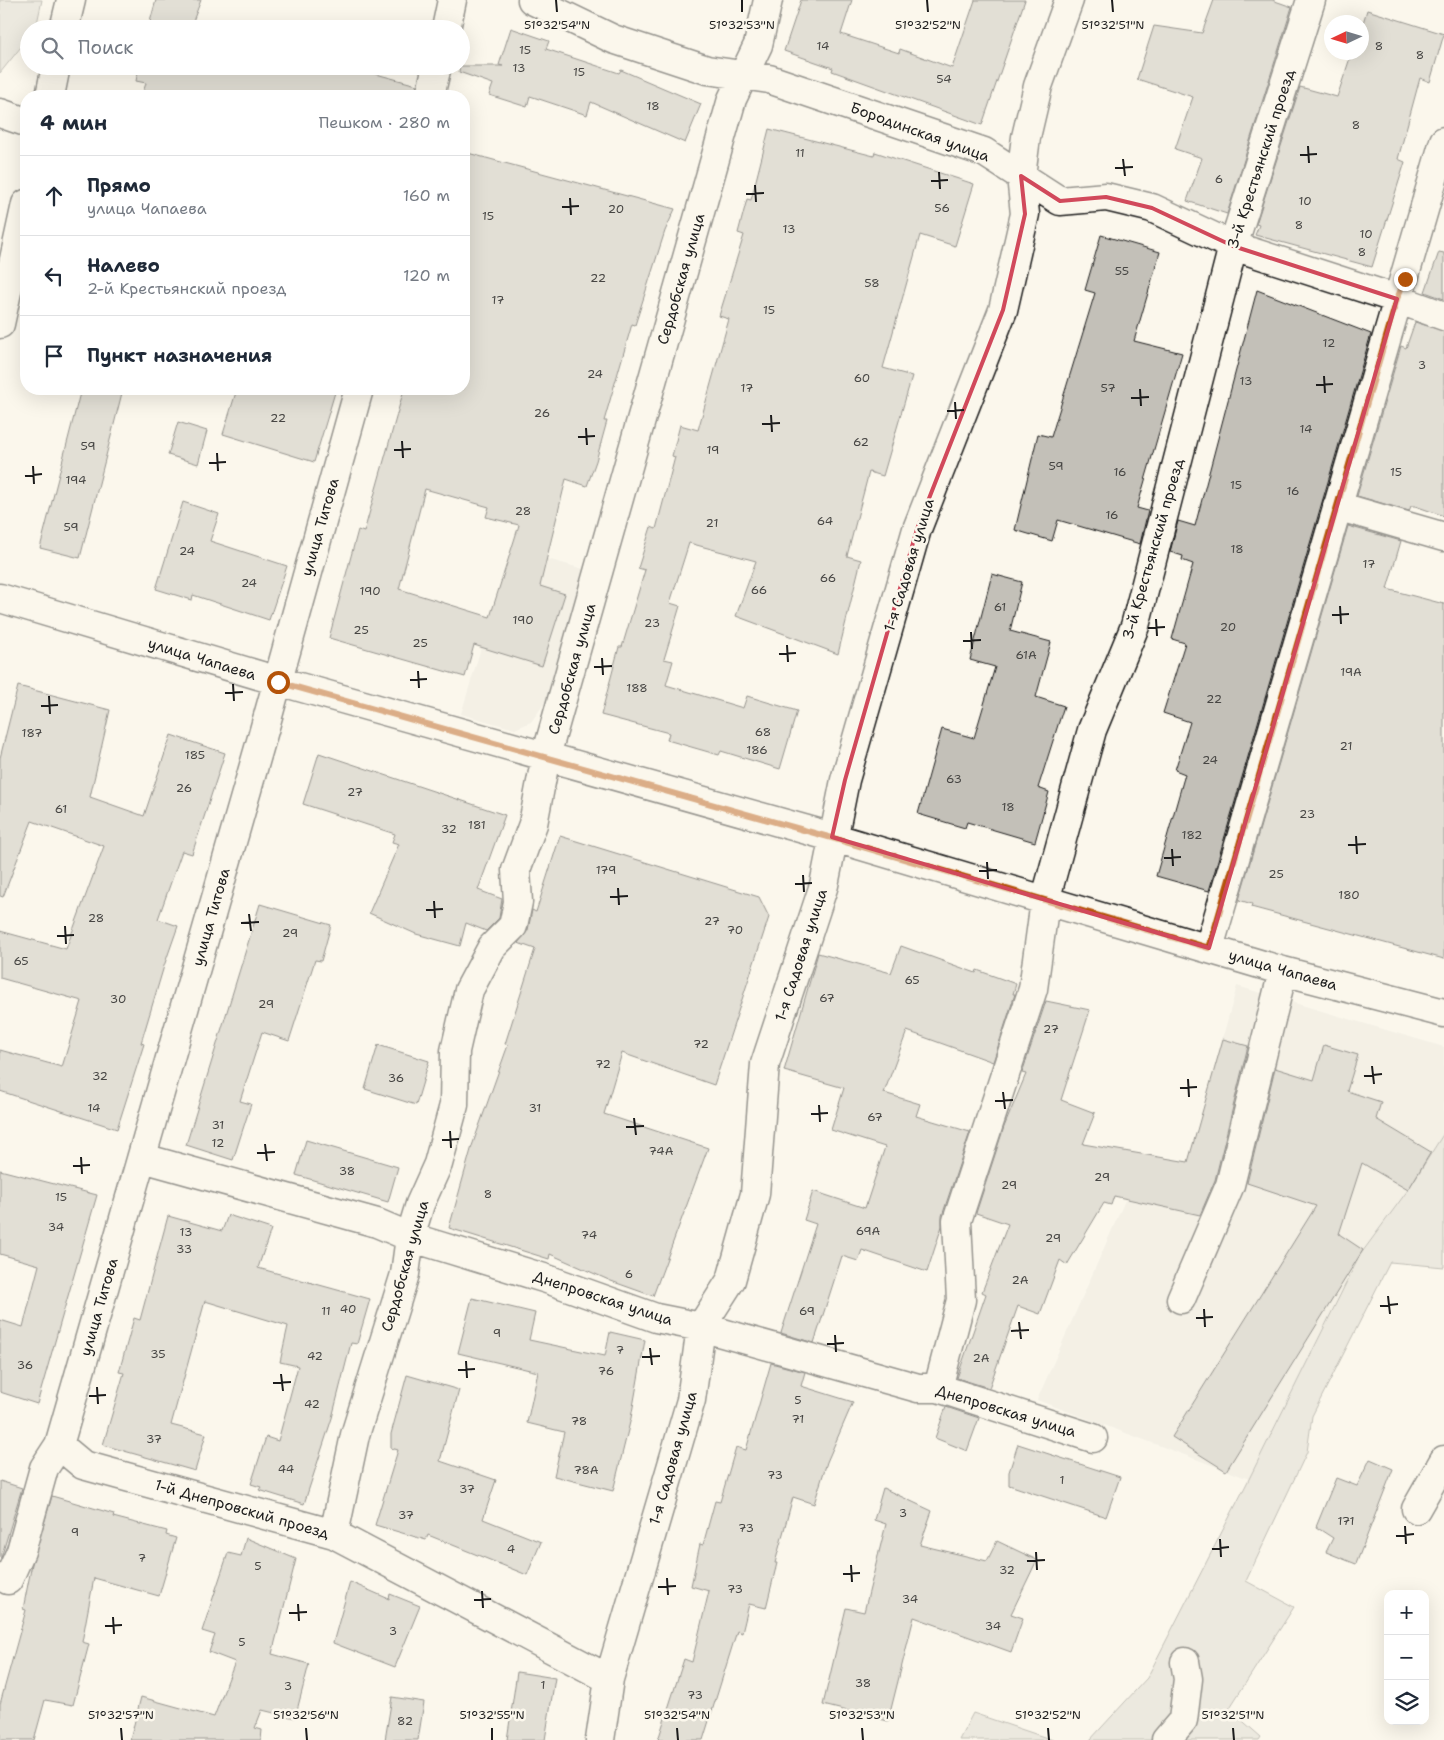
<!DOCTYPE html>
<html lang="ru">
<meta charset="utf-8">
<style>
:root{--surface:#fff;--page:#f2f2f3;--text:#1f2937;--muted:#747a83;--line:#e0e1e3}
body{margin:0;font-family:"Shantell Sans",sans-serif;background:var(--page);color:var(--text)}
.controls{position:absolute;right:15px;bottom:15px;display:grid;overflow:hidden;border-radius:10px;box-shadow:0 5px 20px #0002}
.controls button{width:45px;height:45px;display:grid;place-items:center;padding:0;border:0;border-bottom:1px solid var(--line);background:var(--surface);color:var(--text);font:25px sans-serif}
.compass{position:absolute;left:1324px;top:15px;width:45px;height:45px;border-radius:50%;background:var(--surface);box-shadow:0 5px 20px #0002;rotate:266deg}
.stop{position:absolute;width:15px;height:15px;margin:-11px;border:4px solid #b45309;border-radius:50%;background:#fff}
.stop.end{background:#b45309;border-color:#fff;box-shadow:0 1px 5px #0008}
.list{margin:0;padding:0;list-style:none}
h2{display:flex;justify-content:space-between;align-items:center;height:65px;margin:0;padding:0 20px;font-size:21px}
h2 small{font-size:16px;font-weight:400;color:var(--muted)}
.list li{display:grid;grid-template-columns:32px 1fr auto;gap:15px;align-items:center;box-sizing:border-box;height:80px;padding:0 20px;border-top:1px solid var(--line)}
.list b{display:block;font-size:19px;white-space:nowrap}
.list p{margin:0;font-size:16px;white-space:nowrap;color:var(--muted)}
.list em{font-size:16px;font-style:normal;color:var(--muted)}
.icon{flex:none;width:28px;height:28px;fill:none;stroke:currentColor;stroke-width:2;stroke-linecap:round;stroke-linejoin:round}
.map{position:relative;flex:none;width:1444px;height:1740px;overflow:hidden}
.search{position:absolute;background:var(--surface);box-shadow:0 5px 20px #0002;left:20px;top:20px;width:450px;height:55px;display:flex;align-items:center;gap:12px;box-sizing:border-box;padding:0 18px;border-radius:28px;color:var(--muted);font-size:19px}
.panel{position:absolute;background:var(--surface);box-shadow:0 5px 20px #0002;left:20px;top:90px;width:450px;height:305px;border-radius:20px}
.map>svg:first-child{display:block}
.built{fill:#eae6dc}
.green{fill:#dad7ce;stroke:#7b7a75}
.building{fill:#c3c0b8;stroke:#1c1c1c;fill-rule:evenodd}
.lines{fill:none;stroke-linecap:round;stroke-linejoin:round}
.minor-casing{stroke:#1c1c1c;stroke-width:31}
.minor{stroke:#fbf7ec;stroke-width:28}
.route{stroke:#b45309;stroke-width:6}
.marked{fill:none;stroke:#d1495b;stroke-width:4;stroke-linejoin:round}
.ticks{fill:none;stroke:#1c1c1c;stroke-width:2}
.labels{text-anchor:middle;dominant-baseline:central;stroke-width:5;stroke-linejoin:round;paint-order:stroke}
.number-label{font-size:12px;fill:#464543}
.street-label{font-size:15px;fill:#1c1c1c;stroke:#fbf7ec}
.ticks-label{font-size:12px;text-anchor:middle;fill:#1c1c1c;stroke:#fbf7ec;stroke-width:5;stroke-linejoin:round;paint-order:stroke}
</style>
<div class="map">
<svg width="1444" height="1740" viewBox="0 0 1444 1740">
<rect width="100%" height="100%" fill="#fbf7ec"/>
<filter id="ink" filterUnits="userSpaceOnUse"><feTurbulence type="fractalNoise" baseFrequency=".02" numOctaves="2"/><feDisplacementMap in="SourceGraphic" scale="10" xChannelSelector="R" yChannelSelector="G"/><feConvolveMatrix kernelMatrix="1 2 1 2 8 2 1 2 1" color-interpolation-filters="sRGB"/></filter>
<g filter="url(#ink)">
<path class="built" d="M511 549 587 570 546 701 531 722 515 729 461 714Z
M1237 986 1444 1047V1133L1408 1190 1360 1254 1249 1479 1037 1400 1145 1155 1188 1162Z"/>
<path class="green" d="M0 0H42L36 28 29 29V37L0 73Z
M1444 1133V1267L1390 1262 1312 1416 1307 1452 1246 1581 1294 1607 1229 1709 1261 1737 1259 1740H1090L1147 1678 1249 1479 1360 1255 1408 1190Z
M973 1713 1053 1740H959Z"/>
<path class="building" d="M156 0H201L190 29H148Z
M801 0H852L841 34 899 53 900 49 952 68 975 0H1025L982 125 832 71 833 68 784 51Z
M1214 0H1272L1292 7 1227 214 1187 201 1202 158 1175 149 1193 97 1137 79 1154 26 1202 33Z
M1367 10 1444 34 1430 82 1420 78 1398 159 1405 162 1372 267 1255 235 1259 225 1256 224 1300 87 1337 97 1352 52H1362V26Z
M511 28 549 41 546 49 619 73 621 70 701 104 685 143 591 102 587 115 530 96 527 107 489 95 493 84 459 72 460 66H503L499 65Z
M139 66H346L417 85 415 96H142L146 83 136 81Z
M769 129 874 156 875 152 974 184 955 246 920 235 883 368 912 376 883 476 869 472 847 556 861 560 838 654 736 616 756 561 689 543 670 603 680 606 664 659 673 661 666 685 743 708 747 696 797 711 780 769 721 751 719 755 667 740 669 733 601 715 619 647H622L645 570 638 568 651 527 656 529 675 457 672 456 680 425 698 430 729 319 719 316 744 235 738 233 747 199 751 200Z
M464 152 675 209 665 231 635 325 632 324 604 421H607L596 461 587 486 566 479 540 586 565 594 542 666 474 645 465 677 329 638 358 530 364 532 404 389H464ZM425 489 489 507 486 517 519 525 490 617 399 589Z
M1101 235 1160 252 1134 341 1182 353 1137 508 1148 511 1140 544 1058 520 1052 541 1015 530 1038 434 1051 437 1095 293 1085 290Z
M1439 252 1444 253V299L1425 292Z
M1257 290 1371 334 1209 891 1156 876 1185 774 1175 770 1190 722 1163 713 1185 643 1172 639 1193 564 1182 560 1183 556 1170 552 1178 521 1195 526Z
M1415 322 1444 331V516L1415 506H1411L1409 511 1357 496 1401 346 1406 348Z
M81 389H123L80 558 40 548Z
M237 389H336L314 462 223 434Z
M178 422 207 431 198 464 168 455Z
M183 502 219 514 210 541 287 566 269 620 193 595 192 600 156 589Z
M1348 526 1401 541 1387 589 1444 604V959L1251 907 1252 904 1239 900Z
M992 574 1022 582 1010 631 1051 642 1036 697 1064 706 1038 788 1049 792 1035 842 967 822 965 828 918 814 942 729 974 738 995 667 970 660Z
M18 686 110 710 90 797 144 816 171 735 225 753 192 854 182 851 158 919 178 926 164 966 141 1043 144 1044 117 1129 0 1091V1050L62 1067 82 1001 0 978V931L66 949 104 846 32 821 3 897 0 896V758Z
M319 753 505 815 478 890 502 899 499 918 486 931 466 923 460 946 416 934 369 913 399 844 392 842 395 834 303 804Z
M560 836 759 897 769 917 714 1085 622 1053 604 1114 708 1148 653 1296 611 1281 550 1254 549 1259 449 1228 472 1146 508 1045 505 1044 535 949 518 943 528 930 532 910 536 912Z
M260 904 331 925 321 961 315 960 289 1041 262 1032 240 1101 251 1104 233 1160 186 1145Z
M901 946 976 973 977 970 1016 984 1013 994H1015L993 1062 907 1031 884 1093 920 1104 916 1116 970 1132 942 1216V1226L927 1272 862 1250 858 1261 842 1256 814 1343 781 1333 816 1224 804 1220 813 1191 865 1208 885 1147 831 1130 844 1088 784 1071 818 953 891 973Z
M1046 1001 1090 1010 1061 1100 1095 1113 1083 1144 1188 1162 1223 1039 1248 1046 1215 1180 1200 1215 1114 1196 1111 1205 1104 1203 1067 1265 1060 1260 1040 1314 1018 1306 989 1388 957 1378 986 1294 982 1292 1008 1224 976 1213 1004 1127 1026 1074 1022 1073Z
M378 1045 429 1061 416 1105 365 1089Z
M1324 1045 1358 1055 1347 1091 1381 1102 1376 1119 1431 1152 1408 1190 1362 1163 1339 1234 1363 1250 1226 1471 1172 1437 1316 1206 1247 1183 1275 1068 1314 1080Z
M306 1140 398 1167 388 1202 296 1175Z
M0 1170 97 1195 37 1404 0 1392V1320L23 1327 39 1265 0 1254Z
M228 1215 271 1229 258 1268 370 1299 357 1344 351 1343 332 1418 304 1504 259 1490 261 1487 251 1484 266 1437 278 1441 298 1366 280 1362 288 1326 205 1301 171 1425 206 1434 195 1471 103 1445 124 1373 119 1372 134 1318 140 1320 168 1216 222 1231Z
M472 1298 535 1313 529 1340 605 1356 610 1332 645 1340 631 1418 613 1491 554 1476 564 1432 527 1423 538 1372 458 1353Z
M771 1363 805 1372 801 1386 853 1402 827 1462 814 1504 793 1497 775 1563H777L766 1608 749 1604 742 1633 737 1631 703 1740H658L684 1659 692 1662 709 1591 691 1586 700 1544 703 1545 715 1501 720 1502 736 1447 746 1450Z
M407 1375 459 1390 440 1461 496 1480 483 1519 541 1542 527 1575 428 1535 426 1540 375 1525 398 1450 391 1448V1434Z
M946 1407 979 1418 967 1451 935 1438Z
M1018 1444 1120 1477 1106 1517 1009 1485V1472Z
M1370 1459 1393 1469 1356 1564 1326 1552 1333 1538 1316 1527 1336 1478 1357 1486Z
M0 1481 22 1488 1 1558H0Z
M883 1488 932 1511 920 1545 987 1561 997 1541 1037 1560 1011 1614 1023 1618 1011 1652 914 1617 888 1721 823 1705 846 1608 864 1612 886 1524 874 1520Z
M52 1496 114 1514 113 1517 167 1531 166 1535 176 1538 159 1596 94 1578 82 1642 89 1644 73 1705 45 1700 34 1740H0V1704L26 1610 23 1609 32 1564Z
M246 1538 296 1559 272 1654 309 1664 295 1718 262 1710 255 1728 262 1730 261 1740H130L141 1697 214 1717 235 1662 209 1652 215 1635 202 1631 228 1553 241 1556Z
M350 1582 389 1599 390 1594 420 1606 395 1667 333 1643Z
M517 1672 555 1678 545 1740H507Z
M392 1697 424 1702 418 1740H385Z"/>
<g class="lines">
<defs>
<path id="minor" d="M532 0 613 39 707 70 769 79 984 152 1060 201 1106 197 1152 208 1233 246 1397 299 1444 316
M64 29 71 0
M446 29 452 0
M50 96 56 66
M430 96 437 66
M0 113 26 122
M0 324 26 204
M1337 506 1444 537
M0 598 278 681 832 837 1283 971 1444 1013
M1209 948 1444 141
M143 1158 377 1223 410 1237 547 1279 656 1318 701 1327 918 1388H938L1093 1438
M1181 1299 1230 1185 1283 971
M938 1388 961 1300 957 1221 1033 989 1045 901 1092 730 1135 626 1233 246 1311 0
M59 1445 83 1465 334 1534 609 1679
M1416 1509 1444 1460
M334 1534 355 1435 405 1274 410 1237 420 1204 438 1164 454 1105 455 1051 469 990 492 947 513 926 518 902 516 870 533 824 546 756 732 99 758 45 768 0
M8 1580 21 1551 44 1468 59 1445 263 734 359 389
M600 1740 609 1679 691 1400 701 1327 731 1280 755 1194 765 1064 824 885 845 780 917 529 1003 310 1025 214 1021 176 1026 137 1038 86 1069 0
M1166 1740 1183 1720 1188 1679 1185 1662"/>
</defs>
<use href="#minor" class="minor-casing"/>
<use href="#minor" class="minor"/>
</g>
</g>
<g class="lines" filter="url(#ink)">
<path class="route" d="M278 682 832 838 1209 948 1397 299 1405 279"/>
</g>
<path d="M0 0H1444V1740H0ZM1021 176 1060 201 1106 197 1152 208 1233 246 1397 299 1209 948 832 837 845 780 917 529 1003 310 1025 214Z" fill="#fbf7ec" fill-opacity=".55" fill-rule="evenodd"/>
<path class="marked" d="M1021 176 1060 201 1106 197 1152 208 1233 246 1397 299 1209 948 832 837 845 780 917 529 1003 310 1025 214Z"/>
<path class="ticks" d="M556 0 557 12M742 0V12M927 0 928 12M1112 0 1113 12M1308 146 1309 163M1300 155 1317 154M1123 159 1125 176M1115 168 1133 167M939 172 940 189M931 181 948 180M755 185 756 202M746 194 764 193M570 198 571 215M562 207 579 206M1324 376 1325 393M1316 385 1333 384M1140 389 1141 406M1131 398 1149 397M955 402 956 419M947 411 964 410M771 415 772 432M762 424 780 423M586 428 587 445M578 437 595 436M402 441 403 458M394 450 411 449M217 453 218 471M209 463 226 462M33 466 34 484M25 476 42 474M1340 606 1341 624M1332 615 1349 614M1156 619 1157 636M1148 628 1165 627M971 632 972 649M963 641 981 640M787 645 788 662M779 654 796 653M602 658 603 675M594 667 612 666M418 671 419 688M410 680 427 679M233 684 234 701M225 693 243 692M49 696 50 714M41 706 58 705M1356 836 1357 854M1348 845 1366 844M1172 849 1173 866M1164 858 1181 857M987 862 988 879M979 871 997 870M803 875 804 892M795 884 812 883M618 888 619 905M610 897 628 896M434 901 435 918M426 910 443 909M249 914 251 931M241 923 259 922M65 926 66 944M57 936 74 935M1372 1066 1374 1084M1364 1076 1382 1074M1188 1079 1189 1097M1180 1088 1197 1087M1003 1092 1005 1109M995 1101 1013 1100M819 1105 820 1122M811 1114 828 1113M634 1118 636 1135M626 1127 644 1126M450 1131 451 1148M442 1140 459 1139M265 1144 267 1161M257 1153 275 1152M81 1157 82 1174M73 1166 90 1165M1388 1296 1390 1314M1380 1306 1398 1304M1204 1309 1205 1327M1196 1318 1213 1317M1019 1322 1021 1339M1011 1331 1029 1330M835 1335 836 1352M827 1344 844 1343M650 1348 652 1365M642 1357 660 1356M466 1361 467 1378M458 1370 475 1369M281 1374 283 1391M273 1383 291 1382M97 1387 98 1404M89 1396 106 1395M1405 1526 1406 1544M1396 1536 1414 1534M1220 1539 1221 1557M1212 1549 1229 1547M1036 1552 1037 1570M1027 1561 1045 1560M851 1565 852 1582M843 1574 860 1573M667 1578 668 1595M658 1587 676 1586M482 1591 483 1608M474 1600 491 1599M298 1604 299 1621M289 1613 307 1612M113 1617 114 1634M105 1626 122 1625M121 1728 122 1740M306 1728 307 1740M492 1728V1740M677 1728 678 1740M862 1728 863 1740M1048 1728 1049 1740M1233 1728 1234 1740"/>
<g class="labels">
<g class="number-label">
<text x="823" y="46">14</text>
<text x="1379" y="46">8</text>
<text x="525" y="50">15</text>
<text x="1420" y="55">8</text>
<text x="519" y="68">13</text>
<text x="579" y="72">15</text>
<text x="944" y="79">54</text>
<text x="653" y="106">18</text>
<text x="1356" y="125">8</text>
<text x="800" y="153">11</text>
<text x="1219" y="179">6</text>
<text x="1305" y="201">10</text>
<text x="942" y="208">56</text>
<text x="616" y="209">20</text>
<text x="488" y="216">15</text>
<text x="1299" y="225">8</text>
<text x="789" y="229">13</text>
<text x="1366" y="234">10</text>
<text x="1362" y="252">8</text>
<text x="1122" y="271">55</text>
<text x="598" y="278">22</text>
<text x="872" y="283">58</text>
<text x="498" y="300">17</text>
<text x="769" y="310">15</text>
<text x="1329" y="343">12</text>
<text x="1422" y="365">3</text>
<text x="595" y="374">24</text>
<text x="862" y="378">60</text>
<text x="1246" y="381">13</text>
<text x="747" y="388">17</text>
<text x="1108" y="388">57</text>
<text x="542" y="413">26</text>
<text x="278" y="418">22</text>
<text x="1306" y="429">14</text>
<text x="861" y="442">62</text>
<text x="88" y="446">59</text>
<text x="713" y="450">19</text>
<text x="1056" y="466">59</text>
<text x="1120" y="472">16</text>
<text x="1396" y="472">15</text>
<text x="76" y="480">194</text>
<text x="1236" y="485">15</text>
<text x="1293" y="491">16</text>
<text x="523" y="511">28</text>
<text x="1112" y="515">16</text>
<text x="825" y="521">64</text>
<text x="712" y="523">21</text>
<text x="71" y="527">59</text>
<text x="1237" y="549">18</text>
<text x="187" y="551">24</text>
<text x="1369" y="564">17</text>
<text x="828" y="578">66</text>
<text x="249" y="583">24</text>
<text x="759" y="590">66</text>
<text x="370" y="591">190</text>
<text x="1000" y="607">61</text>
<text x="523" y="620">190</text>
<text x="652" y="623">23</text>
<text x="1228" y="627">20</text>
<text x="361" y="630">25</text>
<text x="420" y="643">25</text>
<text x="1026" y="655">61А</text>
<text x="1351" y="672">19А</text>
<text x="637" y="688">188</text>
<text x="1214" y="699">22</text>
<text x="763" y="732">68</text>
<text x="32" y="733">187</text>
<text x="1346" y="746">21</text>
<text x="757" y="750">186</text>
<text x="195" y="755">185</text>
<text x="1210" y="760">24</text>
<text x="954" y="779">63</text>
<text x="184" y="788">26</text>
<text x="355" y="792">27</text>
<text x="1008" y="807">18</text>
<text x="61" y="809">61</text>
<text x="1307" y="814">23</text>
<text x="477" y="825">181</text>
<text x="449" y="829">32</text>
<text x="1192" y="835">182</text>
<text x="606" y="870">179</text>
<text x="1276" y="874">25</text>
<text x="1349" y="895">180</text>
<text x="96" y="918">28</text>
<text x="712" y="921">27</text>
<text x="735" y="930">70</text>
<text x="290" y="933">29</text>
<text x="21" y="961">65</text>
<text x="912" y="980">65</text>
<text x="827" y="998">67</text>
<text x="118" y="999">30</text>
<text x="266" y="1004">29</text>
<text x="1051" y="1029">27</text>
<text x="701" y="1044">72</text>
<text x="603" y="1064">72</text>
<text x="100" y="1076">32</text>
<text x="396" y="1078">36</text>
<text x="94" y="1108">14</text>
<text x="535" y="1108">31</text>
<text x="875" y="1117">67</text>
<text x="218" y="1125">31</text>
<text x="218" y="1143">12</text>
<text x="661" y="1151">74А</text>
<text x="347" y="1171">38</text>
<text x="1102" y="1177">29</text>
<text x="1009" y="1185">29</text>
<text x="488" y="1194">8</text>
<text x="61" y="1197">15</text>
<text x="56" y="1227">34</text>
<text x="868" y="1231">69А</text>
<text x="186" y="1232">13</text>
<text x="589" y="1235">74</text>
<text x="1053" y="1238">29</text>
<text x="184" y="1249">33</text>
<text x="629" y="1274">6</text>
<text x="1020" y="1280">2А</text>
<text x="348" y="1309">40</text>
<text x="326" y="1311">11</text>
<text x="807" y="1311">69</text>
<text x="497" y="1333">9</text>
<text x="620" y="1350">7</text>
<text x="158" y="1354">35</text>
<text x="315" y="1356">42</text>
<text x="981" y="1358">2А</text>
<text x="25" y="1365">36</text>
<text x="606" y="1371">76</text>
<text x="798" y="1400">5</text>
<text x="312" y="1404">42</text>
<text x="798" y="1419">71</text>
<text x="579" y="1421">78</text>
<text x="154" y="1439">37</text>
<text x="286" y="1469">44</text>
<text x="586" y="1470">78А</text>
<text x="775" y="1475">73</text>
<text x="1062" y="1480">1</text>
<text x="467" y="1489">37</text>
<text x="903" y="1513">3</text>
<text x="406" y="1515">37</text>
<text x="1346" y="1521">171</text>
<text x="746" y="1528">73</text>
<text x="75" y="1532">9</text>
<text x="511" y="1549">4</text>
<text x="142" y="1558">7</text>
<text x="258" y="1566">5</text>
<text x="1007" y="1570">32</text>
<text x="735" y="1589">73</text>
<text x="910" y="1599">34</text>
<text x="993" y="1626">34</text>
<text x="393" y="1631">3</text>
<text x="242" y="1642">5</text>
<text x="863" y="1683">38</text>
<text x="543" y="1685">1</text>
<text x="288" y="1686">3</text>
<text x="695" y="1695">73</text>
<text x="405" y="1721">82</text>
</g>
<g class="street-label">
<text transform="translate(920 132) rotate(20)">Бородинская улица</text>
<text transform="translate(1261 159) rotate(-72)">3-й Крестьянский проезд</text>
<text transform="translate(681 279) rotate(-74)">Сердобская улица</text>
<text transform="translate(320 527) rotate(-74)">улица Титова</text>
<text transform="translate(1153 549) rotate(-74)">3-й Крестьянский проезд</text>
<text transform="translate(909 565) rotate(-73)">1-я Садовая улица</text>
<text transform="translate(202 659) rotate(17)">улица Чапаева</text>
<text transform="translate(572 669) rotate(-74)">Сердобская улица</text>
<text transform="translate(211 917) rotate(-74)">улица Титова</text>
<text transform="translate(801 955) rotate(-72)">1-я Садовая улица</text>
<text transform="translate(1283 970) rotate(16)">улица Чапаева</text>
<text transform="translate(405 1266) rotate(-74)">Сердобская улица</text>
<text transform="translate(603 1298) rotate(18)">Днепровская улица</text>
<text transform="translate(99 1307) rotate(-74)">улица Титова</text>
<text transform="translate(1006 1411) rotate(17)">Днепровская улица</text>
<text transform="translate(673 1458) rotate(-74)">1-я Садовая улица</text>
<text transform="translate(242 1509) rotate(16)">1-й Днепровский проезд</text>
</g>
</g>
<g class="ticks-label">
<text x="557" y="29">51°32'54"N</text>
<text x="742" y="29">51°32'53"N</text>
<text x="928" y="29">51°32'52"N</text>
<text x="1113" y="29">51°32'51"N</text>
<text x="121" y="1719">51°32'57"N</text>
<text x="306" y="1719">51°32'56"N</text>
<text x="492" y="1719">51°32'55"N</text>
<text x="677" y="1719">51°32'54"N</text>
<text x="862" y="1719">51°32'53"N</text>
<text x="1048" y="1719">51°32'52"N</text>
<text x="1233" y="1719">51°32'51"N</text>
</g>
</svg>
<div class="controls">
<button>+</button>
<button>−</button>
<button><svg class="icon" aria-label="layers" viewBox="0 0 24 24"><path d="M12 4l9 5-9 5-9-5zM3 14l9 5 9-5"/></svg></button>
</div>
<svg class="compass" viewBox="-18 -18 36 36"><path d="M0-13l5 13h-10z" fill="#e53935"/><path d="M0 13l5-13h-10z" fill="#747a83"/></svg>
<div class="stop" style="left:278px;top:682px"></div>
<div class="stop end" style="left:1405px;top:279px"></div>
<div class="search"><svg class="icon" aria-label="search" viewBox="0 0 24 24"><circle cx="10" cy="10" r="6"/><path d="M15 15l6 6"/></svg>Поиск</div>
<section class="panel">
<h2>4 мин<small>Пешком · 280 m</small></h2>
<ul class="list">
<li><svg class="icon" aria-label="ahead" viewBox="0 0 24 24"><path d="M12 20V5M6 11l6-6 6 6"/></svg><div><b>Прямо</b><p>улица Чапаева</p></div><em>160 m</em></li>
<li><svg class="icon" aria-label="left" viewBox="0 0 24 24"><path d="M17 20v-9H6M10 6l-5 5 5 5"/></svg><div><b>Налево</b><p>2-й Крестьянский проезд</p></div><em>120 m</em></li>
<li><svg class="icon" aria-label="arrive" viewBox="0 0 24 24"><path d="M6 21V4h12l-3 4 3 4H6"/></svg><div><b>Пункт назначения</b></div></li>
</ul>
</section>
</div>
